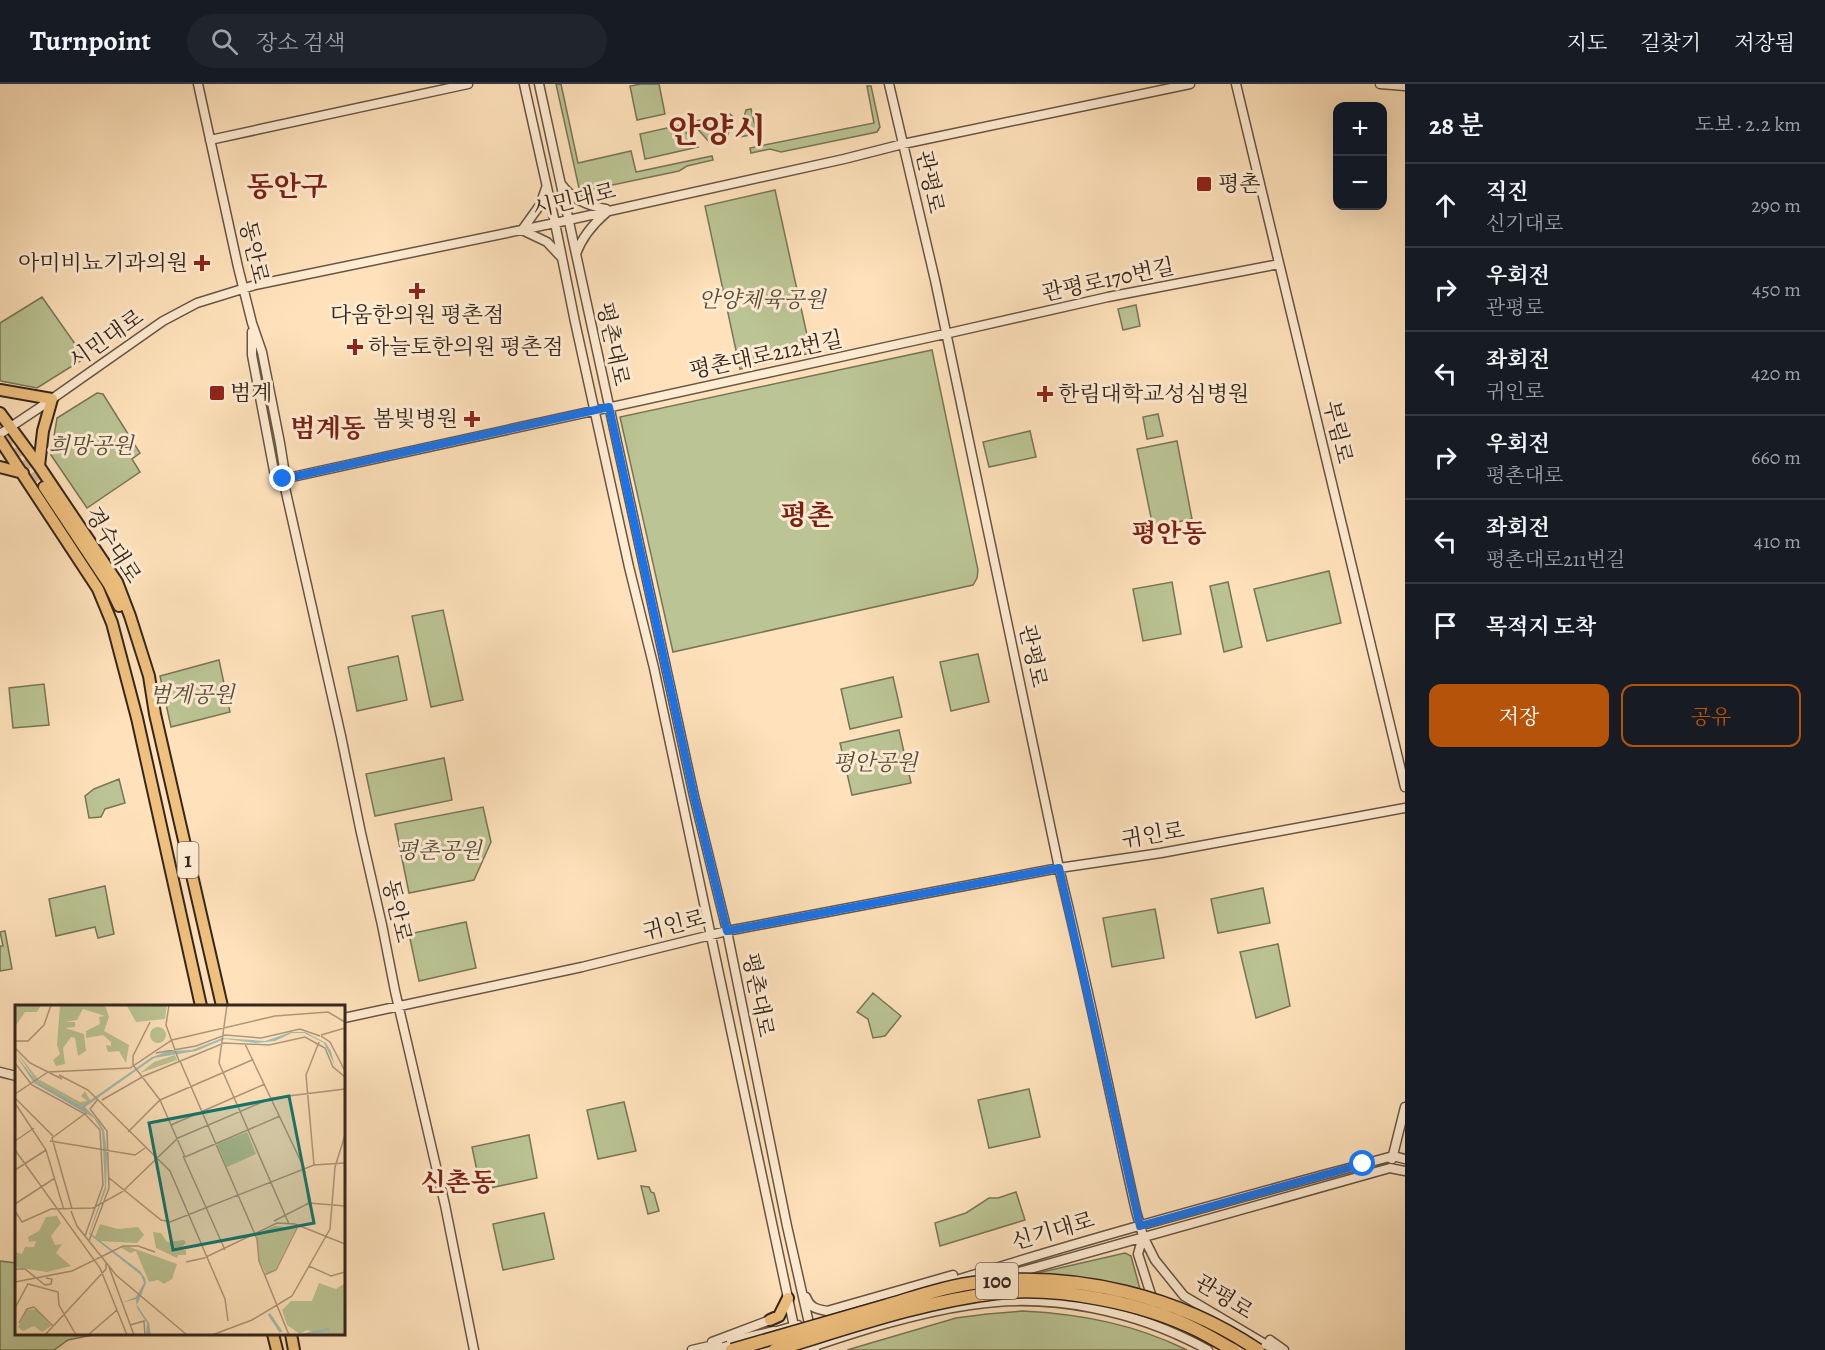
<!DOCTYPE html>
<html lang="ko">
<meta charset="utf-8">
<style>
:root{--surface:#171b24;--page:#20242c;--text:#f1f3f6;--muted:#9ea1a6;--line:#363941;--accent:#b45309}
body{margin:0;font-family:Alegreya,"Noto Serif KR",serif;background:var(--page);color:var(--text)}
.controls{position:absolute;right:18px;top:18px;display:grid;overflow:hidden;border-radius:12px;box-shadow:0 6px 24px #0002}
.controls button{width:54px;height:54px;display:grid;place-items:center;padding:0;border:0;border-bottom:2px solid var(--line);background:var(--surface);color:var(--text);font:30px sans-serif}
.stop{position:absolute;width:18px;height:18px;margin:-14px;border:4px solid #1a73e8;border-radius:50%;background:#fff}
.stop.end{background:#1a73e8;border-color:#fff;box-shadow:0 2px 6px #0008}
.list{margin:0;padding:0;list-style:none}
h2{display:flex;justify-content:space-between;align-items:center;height:78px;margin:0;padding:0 24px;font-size:26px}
h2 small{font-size:20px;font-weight:400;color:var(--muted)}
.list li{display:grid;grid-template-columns:39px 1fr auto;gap:18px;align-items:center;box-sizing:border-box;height:84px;padding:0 24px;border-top:2px solid var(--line)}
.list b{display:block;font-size:22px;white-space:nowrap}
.list p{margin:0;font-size:20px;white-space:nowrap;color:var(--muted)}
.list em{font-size:20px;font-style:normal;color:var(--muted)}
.actions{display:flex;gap:12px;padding:18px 24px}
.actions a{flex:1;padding:14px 0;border:2px solid var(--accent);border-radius:12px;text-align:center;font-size:21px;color:var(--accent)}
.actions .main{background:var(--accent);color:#fff}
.icon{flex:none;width:33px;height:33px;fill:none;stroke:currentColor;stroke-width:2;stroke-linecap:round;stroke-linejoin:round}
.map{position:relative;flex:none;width:1405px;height:1266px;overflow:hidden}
header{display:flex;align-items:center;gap:36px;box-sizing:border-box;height:84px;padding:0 30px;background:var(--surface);border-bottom:2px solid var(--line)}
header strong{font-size:28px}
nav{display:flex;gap:33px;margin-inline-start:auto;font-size:21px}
.search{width:420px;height:54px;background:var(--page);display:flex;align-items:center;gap:15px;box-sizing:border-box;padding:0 21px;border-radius:33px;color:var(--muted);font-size:22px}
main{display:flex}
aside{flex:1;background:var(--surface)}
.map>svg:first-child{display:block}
.green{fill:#bbc494;stroke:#787559;stroke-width:1.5}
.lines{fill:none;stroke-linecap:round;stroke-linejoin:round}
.major-tunnel{stroke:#d7bc9c;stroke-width:10;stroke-dasharray:10 5;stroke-linecap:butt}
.minor-casing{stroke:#685545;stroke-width:11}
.major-casing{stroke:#35261e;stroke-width:14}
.minor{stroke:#ffecd3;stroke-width:8}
.major{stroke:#f0c17e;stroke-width:10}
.highway-bridge-casing{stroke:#35261e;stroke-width:15;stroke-linecap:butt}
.highway-bridge{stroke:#f0c17e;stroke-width:12}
.route{stroke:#1a73e8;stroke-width:8}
.poi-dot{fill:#8f2418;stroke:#ffecd3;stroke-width:2}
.labels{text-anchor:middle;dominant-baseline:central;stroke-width:6;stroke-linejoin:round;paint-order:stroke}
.shield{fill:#ffecd3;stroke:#726154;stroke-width:1.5}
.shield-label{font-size:21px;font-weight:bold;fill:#35261e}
.street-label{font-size:22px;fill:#35261e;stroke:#ffecd3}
.poi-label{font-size:22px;fill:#35261e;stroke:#ffecd3;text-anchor:start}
.park-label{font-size:22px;font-style:italic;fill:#564e3c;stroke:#ffecd3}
.quarter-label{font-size:26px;font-weight:bold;fill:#7a1f14;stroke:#ffecd3}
.district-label{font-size:28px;font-weight:bold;fill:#7a1f14;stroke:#ffecd3}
.town-label{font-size:34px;font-weight:bold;fill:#7a1f14;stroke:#ffecd3}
.inset-river{fill:none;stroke:#a0bdb3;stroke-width:3}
.inset-road{fill:none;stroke:#ae977c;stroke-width:1.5}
.view{fill:#0f766e;fill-opacity:0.15;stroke:#0f766e;stroke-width:3}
.inset-edge{fill:none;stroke:#35261e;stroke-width:3}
</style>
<header>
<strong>Turnpoint</strong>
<div class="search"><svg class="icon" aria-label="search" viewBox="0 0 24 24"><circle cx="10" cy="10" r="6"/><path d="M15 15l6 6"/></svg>장소 검색</div>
<nav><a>지도</a><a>길찾기</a><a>저장됨</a></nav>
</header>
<main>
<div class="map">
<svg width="1405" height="1266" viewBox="0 0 1405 1266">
<rect width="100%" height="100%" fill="#ffe2bb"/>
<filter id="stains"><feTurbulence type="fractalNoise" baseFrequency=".00333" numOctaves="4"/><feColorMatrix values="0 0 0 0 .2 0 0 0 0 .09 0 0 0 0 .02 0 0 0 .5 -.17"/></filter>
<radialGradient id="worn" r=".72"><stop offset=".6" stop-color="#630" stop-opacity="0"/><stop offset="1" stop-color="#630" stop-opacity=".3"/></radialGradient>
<path class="green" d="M556 0H561L578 79 631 67 636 88 712 72 713 76 687 82 679 87 584 107 579 104Z
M641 0H659L665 30 637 36 630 2Z
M867 2H871L880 43 877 48 781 68 770 65 751 69 750 64 874 39Z
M751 25 757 50 739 53 746 26Z
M730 30 733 33 726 57 711 60 695 42 696 37Z
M680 41 698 63 645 75 640 50Z
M775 106 811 269 740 285 705 122Z
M42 213 85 274 37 304 1 297 0 295V239Z
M1136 221 1140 242 1123 246 1118 225Z
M932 266 978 486 977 494 973 501 673 568 620 333Z
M97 309 103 310 140 369 132 375 140 388 87 424 51 371 57 334Z
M1158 330 1163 352 1147 355 1143 333Z
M1030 347 1036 373 989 383 983 358Z
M1177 357 1192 435 1153 443 1137 365Z
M1329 487 1341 539 1267 557 1254 505Z
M1172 498 1181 550 1143 557 1133 505Z
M1228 498 1242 563 1224 568 1210 502Z
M443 526 463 616 431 623 412 532Z
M978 570 989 618 951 627 940 578Z
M398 572 407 616 357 627 348 583Z
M219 576 230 628 171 643 160 592Z
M893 593 902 633 850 645 841 605Z
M44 600 49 641 13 644 9 604Z
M899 646 911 699 852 711 840 659Z
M444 674 452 716 375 732 366 690Z
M119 695 125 719 105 725 101 733 89 734 85 712 94 705Z
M483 723 491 758 474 796 409 809 395 740Z
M105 802 114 850 98 854 95 843 56 852 49 815Z
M1263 804 1270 839 1218 849 1211 815Z
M1155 825 1164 874 1112 883 1103 834Z
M466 838 476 884 419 897 409 850Z
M5 847 12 885 0 887V862H3L0 848Z
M1278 860 1290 922 1256 934 1240 868Z
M873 909 901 932 885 952 873 954 868 935 857 928Z
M1029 1005 1040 1053 989 1064 978 1016Z
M624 1018 636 1067 598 1075 587 1026Z
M529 1051 537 1094 481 1106 472 1063Z
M641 1102 649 1103 651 1108 654 1109 659 1127 648 1130Z
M1016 1108 1025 1136 940 1162 935 1139 966 1129 989 1114H998Z
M544 1129 554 1175 503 1186 493 1140Z
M1125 1169 1131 1172 1146 1227 1080 1211 961 1212 959 1207Z
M0 1177 16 1179V1250H97L68 1256 54 1266H0Z
M1023 1227C1081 1230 1134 1240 1187 1266H847L956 1234 987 1230Z"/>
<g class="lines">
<path class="major-tunnel" d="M0 338 44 403"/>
<defs>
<path id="minor" d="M198 0 238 183 252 239 262 268 280 359 284 384 283 395 341 652 361 749 382 841 395 907 445 1121 474 1266
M524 0 555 139 575 238 629 483 654 584 799 1266
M539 0 694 712 727 847 787 1142 815 1266
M889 0 935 196 1059 784C1087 898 1110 1012 1136 1127L1143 1152 1155 1176 1184 1212 1275 1266
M1236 0 1405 703
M1380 0 1405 2
M210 56 468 0
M562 101C573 116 588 122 606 125
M546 104 540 121 522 146 547 158 562 174
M576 170C582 153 593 140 607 128
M252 248V271L274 387 283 395
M0 350 39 324 163 237 197 219 255 201 555 139 844 75 903 60 1190 0
M283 395 945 250 1108 213 1279 180
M344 934 582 883 727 847 1059 784 1161 769 1405 724
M0 988 16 992
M1392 1075 1405 1023
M1143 1152 1138 1170 1154 1220
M998 1194 1390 1084 1405 1087
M944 1200C1092 1153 1243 1113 1393 1072L1405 1075
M806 1213C810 1224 817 1225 827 1227L953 1191
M770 1249 798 1241
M1270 1256 1284 1266
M731 1257 774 1247
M712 1258 770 1236
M692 1266 718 1260
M713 1266 738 1259
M803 1266C856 1248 915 1229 970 1221 1050 1208 1138 1227 1208 1266"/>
<path id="major" d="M0 306 52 315 43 347 39 382
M0 329 39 382 117 498 130 532 149 592 155 630 222 922
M0 356 98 505 112 539 137 634 201 922
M0 383 23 389
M44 403 109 501 119 522
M770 1236 779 1232 788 1214
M273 1250 277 1266
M291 1250 294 1266"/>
</defs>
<use href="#minor" class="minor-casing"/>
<use href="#major" class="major-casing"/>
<use href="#minor" class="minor"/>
<use href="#major" class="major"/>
<defs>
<path id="highway-bridge" d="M732 1266C783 1251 834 1237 885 1222 916 1213 949 1201 982 1198 1078 1188 1178 1212 1258 1266
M775 1266C848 1244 921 1218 996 1209 1057 1202 1143 1219 1197 1246 1209 1252 1221 1259 1233 1266"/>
</defs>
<use href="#highway-bridge" class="highway-bridge-casing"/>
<use href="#highway-bridge" class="highway-bridge"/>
</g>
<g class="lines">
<path class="route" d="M283 395 609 323 694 712 727 847 1059 784 1140 1142 1363 1080"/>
</g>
<g class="poi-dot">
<rect x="1196" y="92" width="16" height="16" rx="3"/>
<path d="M199 170h6v6h6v6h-6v6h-6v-6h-6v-6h6z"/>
<path d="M414 198h6v6h6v6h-6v6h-6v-6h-6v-6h6z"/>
<path d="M352 254h6v6h6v6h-6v6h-6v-6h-6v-6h6z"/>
<rect x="209" y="301" width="16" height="16" rx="3"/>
<path d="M1042 301h6v6h6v6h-6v6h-6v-6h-6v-6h6z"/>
<path d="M469 326h6v6h6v6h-6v6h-6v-6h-6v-6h6z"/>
</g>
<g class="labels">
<g class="shield">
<rect x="177.5" y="758" width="21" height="36" rx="4.5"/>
<rect x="976" y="1179" width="42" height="36" rx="4.5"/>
</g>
<g class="shield-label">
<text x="188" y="776">1</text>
<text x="997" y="1197">100</text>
</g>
<g class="street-label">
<text transform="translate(930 98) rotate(78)">관평로</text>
<text transform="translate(574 116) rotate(-13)">시민대로</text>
<text transform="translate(254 168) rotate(77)">동안로</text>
<text transform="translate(1108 196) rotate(-12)">관평로170번길</text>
<text transform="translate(106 255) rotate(-35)">시민대로</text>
<text transform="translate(613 260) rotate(78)">평촌대로</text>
<text transform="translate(766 271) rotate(-12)">평촌대로212번길</text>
<text transform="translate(1338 348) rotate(77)">부림로</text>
<text transform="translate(113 461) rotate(58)">경수대로</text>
<text transform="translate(1033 572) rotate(78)">관평로</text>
<text transform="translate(1153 751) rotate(-9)">귀인로</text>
<text transform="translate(397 827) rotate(77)">동안로</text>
<text transform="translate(674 841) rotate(-14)">귀인로</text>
<text transform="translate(758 911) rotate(79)">평촌대로</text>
<text transform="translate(1053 1147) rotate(-16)">신기대로</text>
<text transform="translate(1224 1213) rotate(32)">관평로</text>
</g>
<g class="poi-label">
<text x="1218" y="100">평촌</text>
<text x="188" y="179" text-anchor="end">아미비뇨기과의원</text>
<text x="417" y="231" text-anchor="middle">다움한의원 평촌점</text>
<text x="368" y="263">하늘토한의원 평촌점</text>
<text x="230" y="309">범계</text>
<text x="1058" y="310">한림대학교성심병원</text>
<text x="458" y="335" text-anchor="end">봄빛병원</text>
</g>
<g class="park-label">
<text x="762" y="216">안양체육공원</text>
<text x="91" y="362">희망공원</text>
<text x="192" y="611">범계공원</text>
<text x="875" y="679">평안공원</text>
<text x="439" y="767">평촌공원</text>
</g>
<g class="quarter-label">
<text x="328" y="344">범계동</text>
<text x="1169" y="449">평안동</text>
<text x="458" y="1098">신촌동</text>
</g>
<g class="district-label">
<text x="287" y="103">동안구</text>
<text x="807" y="432">평촌</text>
</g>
<g class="town-label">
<text x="717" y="46">안양시</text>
</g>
</g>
<g transform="translate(15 921)">
<rect width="330" height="330" fill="#ffe2bb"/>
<path d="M0 0H25V2L22 7H10L0 22ZM45 0H90L94 12 89 26 114 40 111 58 104 46 93 47 91 40 96 41V37L88 30 71 33V26L85 19 84 12 90 11 68 4 62 15 50 17H60V22L50 23 69 29 71 46 63 51 60 33 56 32 48 43 50 59 41 61 38 55 45 49 42 40ZM152 0 150 14 121 17 112 1ZM135 30a8 8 0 1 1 16 0a8 8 0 1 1-16 0ZM0 45 23 74 65 97 72 96 66 91 70 86 76 97 67 101 22 77ZM160 50 162 55 125 68 139 57ZM232 127 241 149 212 162 202 139ZM42 211 46 218 36 231 40 240 47 239 41 248 56 261 32 267 0 262V247L7 249 10 242H19L21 236 14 237 13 232 24 226 31 212ZM85 219 103 224 123 222 129 230 122 238 85 236 80 232ZM260 221 281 223 260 265 251 269 244 255 241 229ZM138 227 146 228 152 237 169 235 171 238 163 245H171V250H163L162 253 141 243ZM112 241 162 259 157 274 149 279 143 275 134 277 121 246 115 248 105 242ZM304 278 321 284 330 278V330H306L292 325 285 329 272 320 267 305 276 296H297ZM21 304 36 321 27 327 19 321 8 326 3 322 12 305Z" fill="#bbc494"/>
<path d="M276 27H290L311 38 316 46 320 62 330 70 321 63 309 38 289 28H277L260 36 241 38 210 34 181 46 139 53 70 102 84 117 89 125 92 149 91 184 75 228 125 266 130 273 131 278 122 300 134 318 136 330H131L132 318 122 303 121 294 106 298 121 292 129 278 126 270 74 229 90 181 87 126 79 113 19 78 0 49 22 77 67 101 137 52 154 46 177 45 207 33 250 36Z" fill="#a0bdb3"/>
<path class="inset-river" d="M254 309 266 327M288 330 314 324"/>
<path class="inset-road" d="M154 0 151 20 164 56M212 0 204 58 274 219M135 17 118 51V60L145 95 170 152M306 30 330 23M306 31 315 37 330 66M0 36H13L29 20 36 0M230 39 289 163 294 200M0 43 15 58 47 74M141 48 181 41 210 30 246 33 285 24 305 31M165 56 242 234 244 256 274 330M0 58 17 80 70 109 85 125 88 180 70 231M33 67 115 63 157 35 260 11 313 7 330 17M44 70 73 85 155 166 210 294 213 316M0 89 33 67M0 93 38 131M87 95 129 71 209 38 254 40 290 32 310 43 318 62 330 72M0 98 31 145 49 205M156 120 250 79M113 127 145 95 237 55M0 136 19 123M35 136 120 150 130 143M0 145 85 263 112 330M168 151 210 245M170 152 265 111M299 160 291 70 304 37M0 165 31 145M93 172 146 215 155 217 299 160 330 158M0 199 40 173M57 204 37 133 71 108M0 206 7 217 36 204 78 203 107 187 163 133 257 93 330 84M56 206 62 221 101 270 172 330M259 216 294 198 330 201M74 236 94 183 92 126 75 104 83 94M171 257 189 253 262 218 280 219 330 239M294 261 316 271 330 267M94 262 119 330M0 264H10L30 280 36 279 37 274 31 273M249 270 261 265 282 223M0 277 57 266 108 241H123L140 247M0 303 13 279 43 287 44 300 61 330M4 318 12 304 19 302 38 321M115 320 129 316 130 330M30 330 91 264V258M73 330 102 305M197 330 237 315 277 291 315 224 320 162 330 130"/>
<path class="view" d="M274 91 299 218 158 245 134 118Z"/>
<rect width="330" height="330" class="inset-edge"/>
</g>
<rect width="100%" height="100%" filter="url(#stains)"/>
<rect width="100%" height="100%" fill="url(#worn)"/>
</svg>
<div class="controls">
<button>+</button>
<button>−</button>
</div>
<div class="stop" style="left:1363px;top:1080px"></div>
<div class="stop end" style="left:283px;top:395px"></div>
</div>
<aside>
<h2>28 분<small>도보 · 2.2 km</small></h2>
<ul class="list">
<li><svg class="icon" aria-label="ahead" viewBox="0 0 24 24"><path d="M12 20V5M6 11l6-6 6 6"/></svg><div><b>직진</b><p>신기대로</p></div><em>290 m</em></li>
<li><svg class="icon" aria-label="right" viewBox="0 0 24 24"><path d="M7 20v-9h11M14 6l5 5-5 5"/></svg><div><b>우회전</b><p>관평로</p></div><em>450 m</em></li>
<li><svg class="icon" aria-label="left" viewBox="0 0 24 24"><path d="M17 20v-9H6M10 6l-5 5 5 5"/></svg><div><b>좌회전</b><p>귀인로</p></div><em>420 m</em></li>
<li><svg class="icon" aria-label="right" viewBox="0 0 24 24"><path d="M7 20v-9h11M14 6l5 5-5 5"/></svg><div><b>우회전</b><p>평촌대로</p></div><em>660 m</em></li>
<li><svg class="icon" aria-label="left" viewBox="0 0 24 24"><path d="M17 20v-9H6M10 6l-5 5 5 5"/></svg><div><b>좌회전</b><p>평촌대로211번길</p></div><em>410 m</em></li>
<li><svg class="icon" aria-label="arrive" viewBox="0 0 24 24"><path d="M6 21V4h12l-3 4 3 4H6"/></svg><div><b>목적지 도착</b></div></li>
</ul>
<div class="actions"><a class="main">저장</a><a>공유</a></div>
</aside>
</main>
